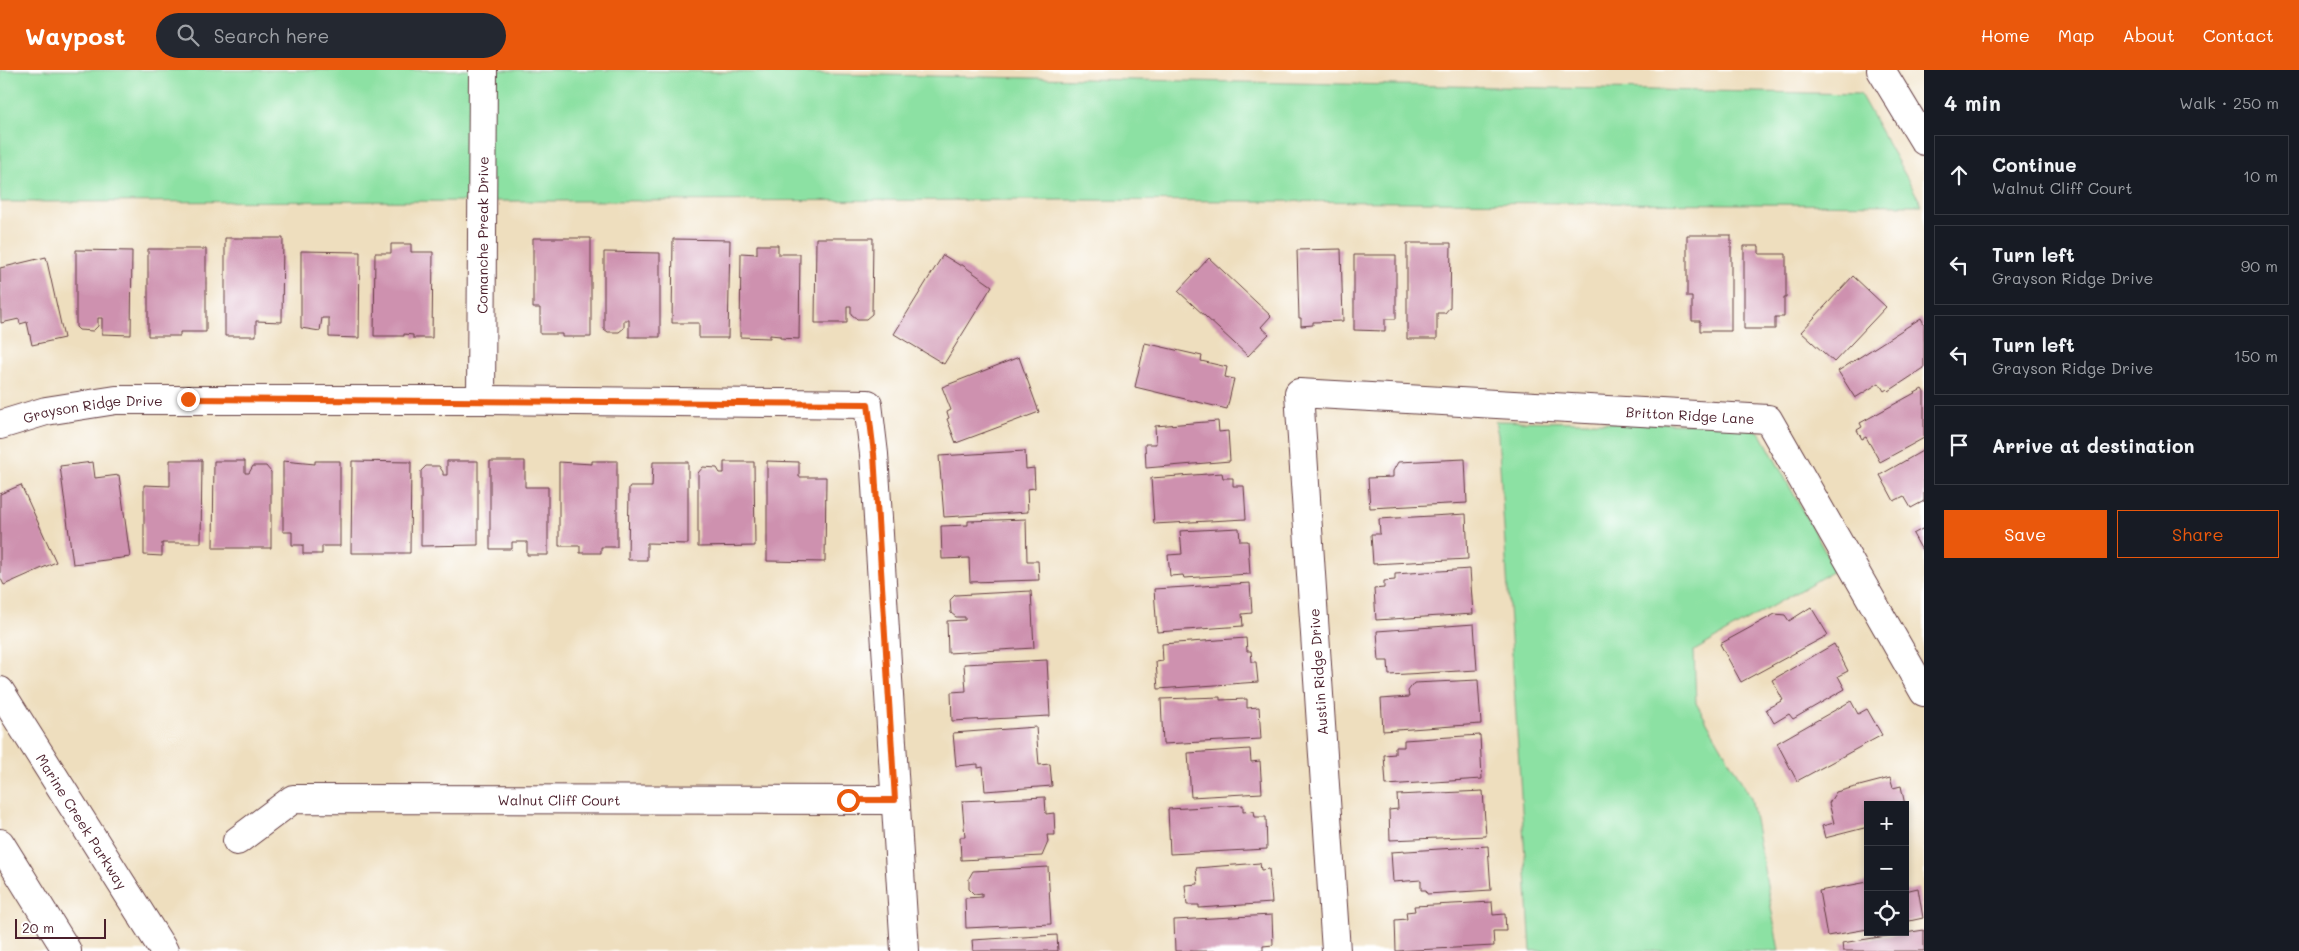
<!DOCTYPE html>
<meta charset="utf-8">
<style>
:root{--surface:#171b24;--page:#242831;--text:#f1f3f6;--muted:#9ea1a6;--line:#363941;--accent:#ea580c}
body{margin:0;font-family:Mali,sans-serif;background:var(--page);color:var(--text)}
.controls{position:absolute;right:15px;bottom:15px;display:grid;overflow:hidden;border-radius:0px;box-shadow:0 2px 8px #0003}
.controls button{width:45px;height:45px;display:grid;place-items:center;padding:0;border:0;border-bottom:1px solid var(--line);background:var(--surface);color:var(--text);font:25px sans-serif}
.scale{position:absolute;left:15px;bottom:12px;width:91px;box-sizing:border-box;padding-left:5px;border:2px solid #4a1f2b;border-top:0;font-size:14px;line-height:18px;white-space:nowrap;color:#4a1f2b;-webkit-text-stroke:4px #fff;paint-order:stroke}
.stop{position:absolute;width:15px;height:15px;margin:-11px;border:4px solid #ea580c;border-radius:50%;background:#fff}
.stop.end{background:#ea580c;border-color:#fff;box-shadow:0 1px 5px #0008}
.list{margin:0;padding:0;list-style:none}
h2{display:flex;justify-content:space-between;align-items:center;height:65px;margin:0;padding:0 20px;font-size:21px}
h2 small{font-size:16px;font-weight:400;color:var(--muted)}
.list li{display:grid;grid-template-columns:32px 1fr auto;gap:15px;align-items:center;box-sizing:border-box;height:80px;margin:0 10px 10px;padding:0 10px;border:1px solid var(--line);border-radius:0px}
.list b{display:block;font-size:19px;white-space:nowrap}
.list p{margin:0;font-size:16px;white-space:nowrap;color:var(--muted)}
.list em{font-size:16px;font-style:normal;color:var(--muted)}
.actions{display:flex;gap:10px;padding:15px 20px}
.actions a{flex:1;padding:11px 0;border:1px solid var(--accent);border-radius:0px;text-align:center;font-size:18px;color:var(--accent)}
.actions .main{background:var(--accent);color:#fff}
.icon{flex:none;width:28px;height:28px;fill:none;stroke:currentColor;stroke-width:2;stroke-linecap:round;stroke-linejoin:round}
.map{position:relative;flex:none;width:1924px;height:881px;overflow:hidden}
header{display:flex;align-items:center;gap:30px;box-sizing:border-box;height:70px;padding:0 25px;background:var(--accent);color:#fff}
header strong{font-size:24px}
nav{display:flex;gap:28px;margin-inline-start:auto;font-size:18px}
.search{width:350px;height:45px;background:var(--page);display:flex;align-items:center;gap:12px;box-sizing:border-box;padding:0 18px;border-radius:28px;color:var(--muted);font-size:19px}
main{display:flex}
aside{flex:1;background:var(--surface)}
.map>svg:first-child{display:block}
.green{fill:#8ce1a3;stroke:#6b8067}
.building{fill:#ce91af}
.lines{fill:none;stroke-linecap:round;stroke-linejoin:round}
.minor-casing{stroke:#633c41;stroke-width:30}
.major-casing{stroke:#633c41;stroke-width:30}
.minor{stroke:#fff;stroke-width:28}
.major{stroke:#fff;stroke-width:28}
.route{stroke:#ea580c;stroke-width:6}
.labels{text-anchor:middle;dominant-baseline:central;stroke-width:4;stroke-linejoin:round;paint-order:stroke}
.street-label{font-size:14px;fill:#4a1f2b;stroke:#fff}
</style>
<header>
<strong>Waypost</strong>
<div class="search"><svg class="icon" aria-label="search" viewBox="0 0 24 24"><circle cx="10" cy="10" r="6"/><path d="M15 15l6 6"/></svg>Search here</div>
<nav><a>Home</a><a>Map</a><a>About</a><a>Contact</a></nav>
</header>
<main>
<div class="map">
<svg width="1924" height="881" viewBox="0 0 1924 881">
<rect width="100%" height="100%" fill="#fff"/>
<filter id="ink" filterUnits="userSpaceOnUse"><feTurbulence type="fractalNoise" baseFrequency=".02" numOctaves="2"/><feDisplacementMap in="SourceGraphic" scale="10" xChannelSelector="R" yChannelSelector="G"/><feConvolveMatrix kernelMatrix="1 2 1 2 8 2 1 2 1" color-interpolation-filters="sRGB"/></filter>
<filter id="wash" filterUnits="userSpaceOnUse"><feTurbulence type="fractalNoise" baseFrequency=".0096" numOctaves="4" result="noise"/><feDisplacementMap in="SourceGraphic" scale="20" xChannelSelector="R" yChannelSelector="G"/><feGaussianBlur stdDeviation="1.12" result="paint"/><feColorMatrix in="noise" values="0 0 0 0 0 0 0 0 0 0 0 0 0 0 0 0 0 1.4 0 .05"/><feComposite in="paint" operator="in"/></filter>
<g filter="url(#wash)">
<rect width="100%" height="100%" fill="#eedebe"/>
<path class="green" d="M0 0H620L1860 24 1922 135 1075 130 0 132Z
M1495 351 1750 354 1761 364 1835 500 1694 581 1696 633 1751 728 1779 881H1531L1498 365Z"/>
<g id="blocks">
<path class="building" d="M1687 165H1731V261H1700V251H1692V227H1687Z
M225 168H283L282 252 256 251V266H225Z
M533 168H591V267H562V264H540V238H533Z
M816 168H873L872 244 866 249H857L851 244V236H847V253H815Z
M673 169 730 170 728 268H699V253H672Z
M1407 173H1451L1450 237 1445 243H1437V269H1407Z
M391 174H411V182H433L432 268H413V265L404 264V266H374L375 183H391Z
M757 175H778V184H800L799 269 780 268V266L770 265V268L740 267 741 183 757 184Z
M1744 176H1759V184H1786V228H1784V247H1775V259H1744Z
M148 179H206V262H180V266H148Z
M1341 179 1343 251 1313 252V255L1301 256V248H1299L1297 180Z
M76 180 132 181 131 265 102 264V248H98V256L93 261 79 260 76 257Z
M301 181 360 182 359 268 329 267V248H322L320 261 301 258Z
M604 182 660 183V267H629V250H624V258L619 262H608L604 259Z
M943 185 961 196V194L992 216 944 294 894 264Z
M1354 185H1396V249H1385V261L1354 260Z
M46 187 64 268 32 275 27 252 20 254 19 249 1 253 0 198Z
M1209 188 1271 246 1261 257 1269 264 1248 286 1178 221Z
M1853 206 1886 237 1834 292 1801 262Z
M1921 248 1924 254V298L1889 321 1887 319 1884 321 1879 313 1855 328 1838 301Z
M1145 273 1202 286 1201 291 1227 297 1225 307 1234 309 1227 339 1135 317Z
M1019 287 1039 342 956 373 947 349 949 348 947 342 951 340 942 317Z
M1922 319 1924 322V368L1880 392 1866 367 1862 369 1857 360 1862 357 1860 353Z
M1218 351 1219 362 1228 361 1230 391 1146 398 1145 374H1156L1155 356Z
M1924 380V431L1911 438 1904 426 1894 431 1880 405Z
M1025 381 1026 399 1034 398 1035 418 1027 419 1028 442 944 447 939 386Z
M1465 389 1467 433 1370 438 1368 408 1393 407V401L1398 392Z
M170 390H202L201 473H162V486L144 485V415L170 416Z
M214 391H245V403H249L253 396H266L271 402V478H213Z
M283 391 315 394V391H340V476H322V484H303V475H292V462H283Z
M352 391 411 392 410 483H351Z
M447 391H478V475L421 476V401L426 396H439L443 402V405H447Z
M490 391H525V417H548V485H527V472H512V479H490Z
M592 391H617V477H601V483H580V476H559V392L592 394Z
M767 391 799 392V407H826L825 492 767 491Z
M93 392 95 408 119 405 130 487 73 494 60 396Z
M653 392H688V474L647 473V490H628L629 417H652Z
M724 392H754L755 476 698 477V403L703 397 717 398 720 403H724Z
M1222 403 1223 408H1233V416H1244L1246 449 1154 454 1151 408Z
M21 415 56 492 4 515 0 507V424Z
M1466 444 1468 489 1373 494 1371 464H1380L1379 449Z
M1026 449 1027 491H1038L1039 510 970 512 969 488 942 489 941 456 968 455V451Z
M1239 458 1240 471H1248L1250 504 1184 508 1183 505 1170 506 1168 485 1182 484 1180 461Z
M1924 458V484L1913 464Z
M1470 499 1473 544 1376 550 1374 519 1384 518V511L1395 510V504Z
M1250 513 1252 543 1242 544 1243 556 1157 562 1154 519Z
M1031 521 1034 578 948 583 947 551 965 550V547H956L951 543 950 530 955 525Z
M1811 537 1828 565 1741 612 1720 574 1775 544 1785 545 1789 551Z
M1474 554 1477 600 1389 605 1388 591H1379L1377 561Z
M1246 568 1247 581H1251L1252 592H1256L1258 612 1158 619 1156 592 1163 591 1162 574Z
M1834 574 1848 601 1838 606 1845 619 1793 649 1789 644 1774 653 1766 639 1783 630 1772 610Z
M1047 590 1050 646 952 651 951 622 966 621 964 594Z
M1478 610 1481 654 1383 661 1381 629 1409 627 1408 621 1414 613Z
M1220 627V630L1247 629V638L1259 637 1261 669 1163 674 1161 629Z
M1851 631 1858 644 1867 639 1882 665 1797 711 1777 673Z
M1036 657 1039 695 1050 694 1052 716 985 721 983 697 978 698V694L956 696 953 663Z
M1480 665 1482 709 1386 715 1384 685 1395 684V677H1404V670Z
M1250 679 1251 692 1260 691 1262 723 1191 727 1188 683Z
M1890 708 1893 718 1901 716 1905 735H1868V757L1825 768 1822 756 1834 753 1829 733 1836 722Z
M1483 721 1486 766 1390 770 1389 740 1398 739 1397 725Z
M1045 727 1046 744 1054 743 1055 765H1047L1048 772 1042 786 961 790 960 767H965L962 731Z
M1243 735V742L1254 741 1255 747H1266L1267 779 1170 784 1168 739Z
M1488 776 1491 820 1427 824 1426 820H1421V810L1393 812 1391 782Z
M1260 793 1261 800 1269 799 1272 833 1199 838V835H1187L1185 815 1198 814 1196 798Z
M1048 797 1051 854 966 858 965 828 982 827V823L974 824 969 819V808L973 801Z
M1868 812V859L1827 866 1819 821Z
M1918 818 1923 848 1905 852V821Z
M1492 832 1493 845 1505 844 1506 861H1493L1494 876 1396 881 1395 850 1407 849 1406 842 1415 841 1414 836Z
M1272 845 1273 875 1263 876V881H1175L1174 850Z
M1924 860V881H1843L1842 873Z
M1057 865 1058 881H973L972 870Z"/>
</g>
</g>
<g filter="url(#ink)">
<use href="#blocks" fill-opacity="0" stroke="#633c41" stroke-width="1"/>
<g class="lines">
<defs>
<g id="minor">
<path d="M1881 0 1924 71"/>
<path id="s1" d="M481 330 483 0"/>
<path id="s2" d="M0 355 46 341 116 330H481L868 334 874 384 905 881"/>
<path id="s3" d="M237 771 293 729 895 730"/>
<path id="s4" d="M1336 881 1299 323 1768 349 1924 622"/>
</g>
<g id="major">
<path id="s5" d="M0 621 164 881"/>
<path d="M0 773 67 881"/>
</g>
</defs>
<use href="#minor" class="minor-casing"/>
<use href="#major" class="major-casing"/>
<use href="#minor" class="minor"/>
<use href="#major" class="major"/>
</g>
</g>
<g class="lines" filter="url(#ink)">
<path class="route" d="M188 329 868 334 874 384 895 730H848"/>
</g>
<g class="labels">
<g class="street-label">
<text stroke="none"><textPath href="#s1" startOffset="165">Comanche Preak Drive</textPath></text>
<text stroke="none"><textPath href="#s2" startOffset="95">Grayson Ridge Drive</textPath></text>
<text stroke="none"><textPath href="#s4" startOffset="951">Britton Ridge Lane</textPath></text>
<text transform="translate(1318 602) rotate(-94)">Austin Ridge Drive</text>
<text stroke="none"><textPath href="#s3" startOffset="336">Walnut Cliff Court</textPath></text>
<text stroke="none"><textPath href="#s5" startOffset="154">Marine Creek Parkway</textPath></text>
</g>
</g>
</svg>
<div class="controls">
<button>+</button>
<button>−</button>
<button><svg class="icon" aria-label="locate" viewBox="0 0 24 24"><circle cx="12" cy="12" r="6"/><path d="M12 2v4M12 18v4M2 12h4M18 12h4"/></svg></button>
</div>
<div class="scale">20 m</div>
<div class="stop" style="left:848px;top:730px"></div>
<div class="stop end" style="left:188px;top:329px"></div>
</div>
<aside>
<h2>4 min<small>Walk · 250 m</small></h2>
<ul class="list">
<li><svg class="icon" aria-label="ahead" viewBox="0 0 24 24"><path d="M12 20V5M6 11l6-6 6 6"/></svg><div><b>Continue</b><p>Walnut Cliff Court</p></div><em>10 m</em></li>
<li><svg class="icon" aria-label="left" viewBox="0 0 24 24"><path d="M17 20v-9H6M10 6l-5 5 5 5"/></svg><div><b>Turn left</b><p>Grayson Ridge Drive</p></div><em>90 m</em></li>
<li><svg class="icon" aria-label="left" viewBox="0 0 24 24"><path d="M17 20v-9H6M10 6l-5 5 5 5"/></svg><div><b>Turn left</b><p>Grayson Ridge Drive</p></div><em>150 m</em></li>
<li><svg class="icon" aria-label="arrive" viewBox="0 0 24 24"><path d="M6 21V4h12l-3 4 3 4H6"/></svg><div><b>Arrive at destination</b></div></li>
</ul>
<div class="actions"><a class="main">Save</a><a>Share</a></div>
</aside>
</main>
